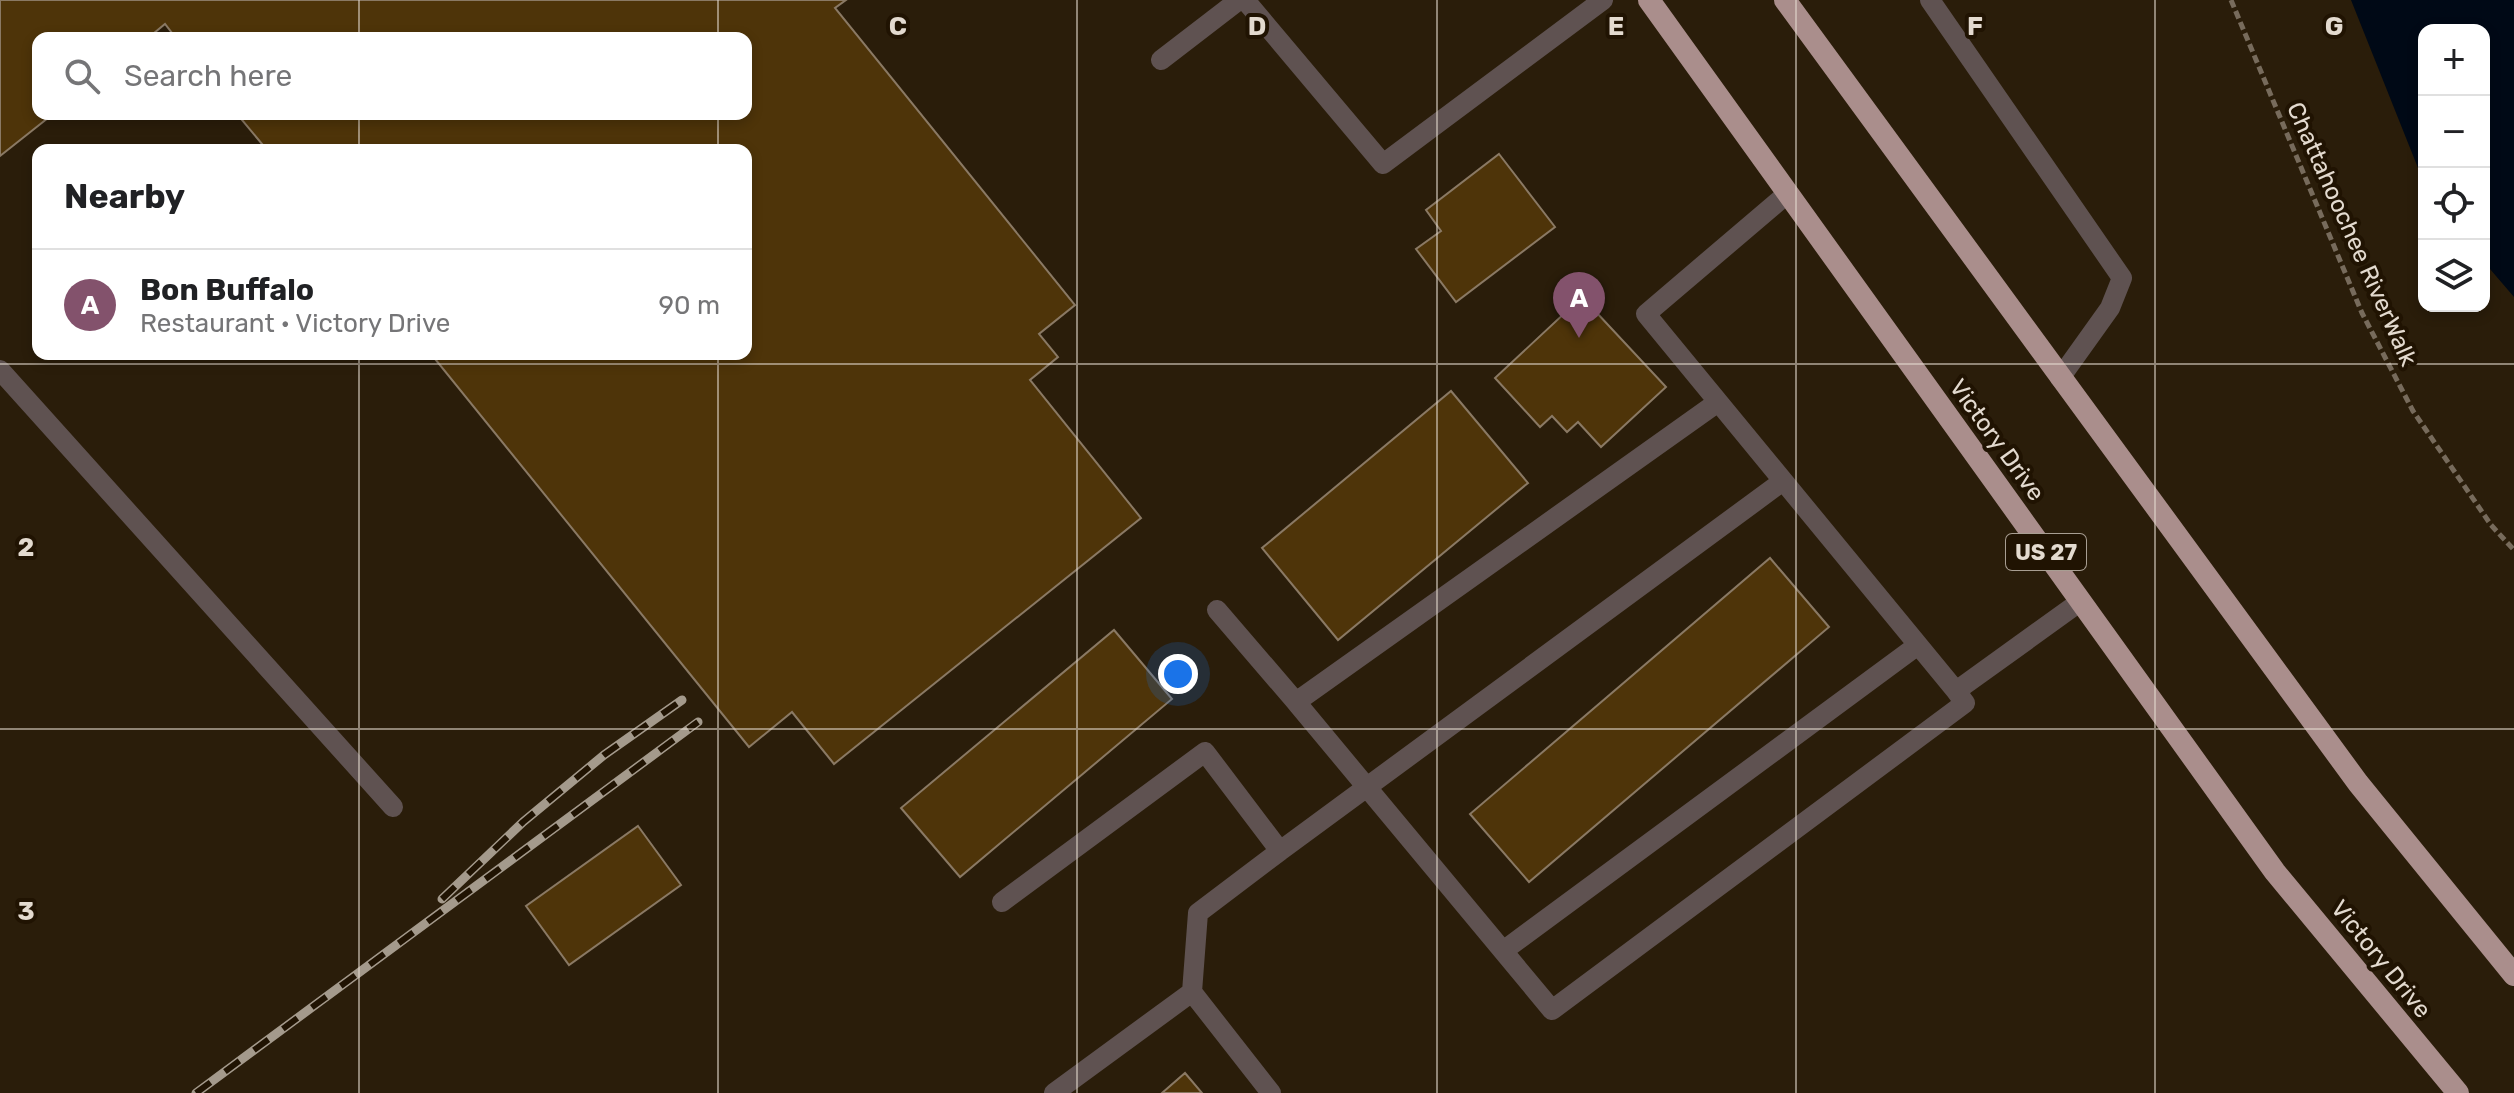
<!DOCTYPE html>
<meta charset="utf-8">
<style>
:root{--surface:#fff;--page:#f6f6f6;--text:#202124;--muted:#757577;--line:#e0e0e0;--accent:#83526c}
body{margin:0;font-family:Rubik,sans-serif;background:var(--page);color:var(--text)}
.controls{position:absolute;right:24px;top:24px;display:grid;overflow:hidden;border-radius:16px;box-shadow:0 4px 12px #0003}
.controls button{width:72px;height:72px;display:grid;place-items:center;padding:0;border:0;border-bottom:2px solid var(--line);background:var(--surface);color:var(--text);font:40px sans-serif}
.you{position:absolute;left:1178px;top:674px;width:28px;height:28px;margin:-20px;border:6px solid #fff;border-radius:50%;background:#1a73e8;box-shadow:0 0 0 12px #1a73e833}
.badge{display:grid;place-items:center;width:52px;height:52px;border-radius:50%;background:var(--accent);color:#fff;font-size:26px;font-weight:700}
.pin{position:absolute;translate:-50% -66px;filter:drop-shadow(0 2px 4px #0008)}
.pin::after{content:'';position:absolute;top:42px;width:28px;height:24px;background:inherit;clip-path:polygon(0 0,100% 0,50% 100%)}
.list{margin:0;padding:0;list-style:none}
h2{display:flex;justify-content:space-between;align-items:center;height:104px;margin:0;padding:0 32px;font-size:34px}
h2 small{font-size:26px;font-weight:400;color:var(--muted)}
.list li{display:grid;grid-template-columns:52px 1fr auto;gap:24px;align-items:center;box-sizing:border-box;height:112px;padding:0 32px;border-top:2px solid var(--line)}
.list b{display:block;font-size:30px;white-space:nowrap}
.list p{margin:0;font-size:26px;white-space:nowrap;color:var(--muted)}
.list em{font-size:26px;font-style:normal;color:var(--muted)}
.icon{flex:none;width:44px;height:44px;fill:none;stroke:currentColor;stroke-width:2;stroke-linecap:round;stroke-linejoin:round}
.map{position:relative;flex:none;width:2514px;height:1093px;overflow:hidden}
.search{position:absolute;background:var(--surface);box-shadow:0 4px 12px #0003;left:32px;top:32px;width:720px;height:88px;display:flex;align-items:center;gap:20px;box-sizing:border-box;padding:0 28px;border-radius:16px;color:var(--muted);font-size:30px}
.panel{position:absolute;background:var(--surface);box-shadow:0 4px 12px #0003;left:32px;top:144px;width:720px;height:216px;border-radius:16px}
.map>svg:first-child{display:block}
.water{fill:#000916}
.building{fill:#4e3409;stroke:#8a7964;stroke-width:2}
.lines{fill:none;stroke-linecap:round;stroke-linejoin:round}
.path{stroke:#776b5c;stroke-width:5;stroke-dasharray:8 4;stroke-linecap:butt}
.service{stroke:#5f5251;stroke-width:20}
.trunk{stroke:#aa8e8c;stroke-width:22}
.rail-casing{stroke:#a49a8c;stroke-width:9}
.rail{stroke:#201302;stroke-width:6;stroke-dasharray:18;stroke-linecap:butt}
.grid{fill:none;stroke:#e3dacf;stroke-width:2;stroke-opacity:0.55}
.labels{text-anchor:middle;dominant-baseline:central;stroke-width:8;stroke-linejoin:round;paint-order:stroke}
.shield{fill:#201302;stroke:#a89e92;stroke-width:2}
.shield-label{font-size:22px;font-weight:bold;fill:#e3dacf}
.street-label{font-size:24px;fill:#e3dacf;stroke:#201302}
.grid-label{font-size:26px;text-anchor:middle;font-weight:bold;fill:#e3dacf;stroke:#201302;stroke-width:8;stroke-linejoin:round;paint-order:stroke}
</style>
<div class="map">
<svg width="2514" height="1093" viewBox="0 0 2514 1093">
<rect width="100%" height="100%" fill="#2a1d0a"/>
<path class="water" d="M2351 0H2514V297L2484 262V30H2424V183Z"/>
<path class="building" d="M0 0H846L835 8 1075 305 1039 334 1058 357 1030 380 1141 518 834 764 792 712 749 747 431 354H746V150H267L237 114H746V38H176L165 24 148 38H38V114H53L0 156Z
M1499 154 1555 227 1456 302 1416 249 1441 231 1426 210Z
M1582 297 1666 387 1601 447 1578 422 1567 432 1552 416 1540 427 1495 378Z
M1451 391 1528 483 1338 640 1262 548Z
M1770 558 1829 627 1529 882 1470 814Z
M1114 630 1172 699 960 877 901 808Z
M638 826 681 885 569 965 526 906Z
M1185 1073 1202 1093H1162Z"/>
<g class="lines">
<path class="path" d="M2231 0 2362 313 2413 411 2491 525 2514 550"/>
<path class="service" d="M1245 0 1383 164 1603 0
M1930 0 2122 278 2110 308 2060 378
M1161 60 1239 0
M1788 193 1646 314 1956 691 2081 601
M0 370 393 807
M1718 402 1296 702 1552 1010 1965 703 1956 691
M1217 610 1296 702
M1002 902 1205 752 1280 851 1783 481
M1503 951 1918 645
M1054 1093 1192 992
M1271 1093 1192 992 1198 913 1280 851"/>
<path class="trunk" d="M1649 0 2275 872 2458 1093
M1785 0 2358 783 2514 975"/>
<defs>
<path id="rail" d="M442 899 523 822 604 755 682 700
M196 1093 698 722"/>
</defs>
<use href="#rail" class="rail-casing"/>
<use href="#rail" class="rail"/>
</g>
<path class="grid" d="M359 0V38M718 0V38M1077 0V1093M1437 0V1093M1796 0V1093M2155 0V1093M359 114V150M718 114V150M359 354V1093M718 354V1093M0 364H2514M0 729H2514"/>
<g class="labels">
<rect class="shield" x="2006" y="534" width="80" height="36" rx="6"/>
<g class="shield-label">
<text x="2046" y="552">US 27</text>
</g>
<g class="street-label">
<text transform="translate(2352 234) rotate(66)">Chattahoochee RiverWalk</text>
<text transform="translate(1997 440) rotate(54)">Victory Drive</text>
<text transform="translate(2381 959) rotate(51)">Victory Drive</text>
</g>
</g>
<g class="grid-label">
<text x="898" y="35">C</text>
<text x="1257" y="35">D</text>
<text x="1616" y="35">E</text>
<text x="1975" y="35">F</text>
<text x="2334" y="35">G</text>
<text x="26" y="556">2</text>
<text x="26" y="920">3</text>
</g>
</svg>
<div class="controls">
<button>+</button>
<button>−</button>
<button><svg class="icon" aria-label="locate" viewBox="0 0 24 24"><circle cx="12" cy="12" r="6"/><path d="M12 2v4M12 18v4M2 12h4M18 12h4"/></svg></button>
<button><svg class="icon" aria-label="layers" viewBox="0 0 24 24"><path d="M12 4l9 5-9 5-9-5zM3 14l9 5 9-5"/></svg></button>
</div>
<div class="you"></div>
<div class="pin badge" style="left:1579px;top:338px">A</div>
<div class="search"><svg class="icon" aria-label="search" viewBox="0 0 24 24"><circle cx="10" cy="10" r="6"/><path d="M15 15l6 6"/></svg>Search here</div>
<section class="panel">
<h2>Nearby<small></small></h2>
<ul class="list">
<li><span class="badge">A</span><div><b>Bon Buffalo</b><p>Restaurant · Victory Drive</p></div><em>90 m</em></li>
</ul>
</section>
</div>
